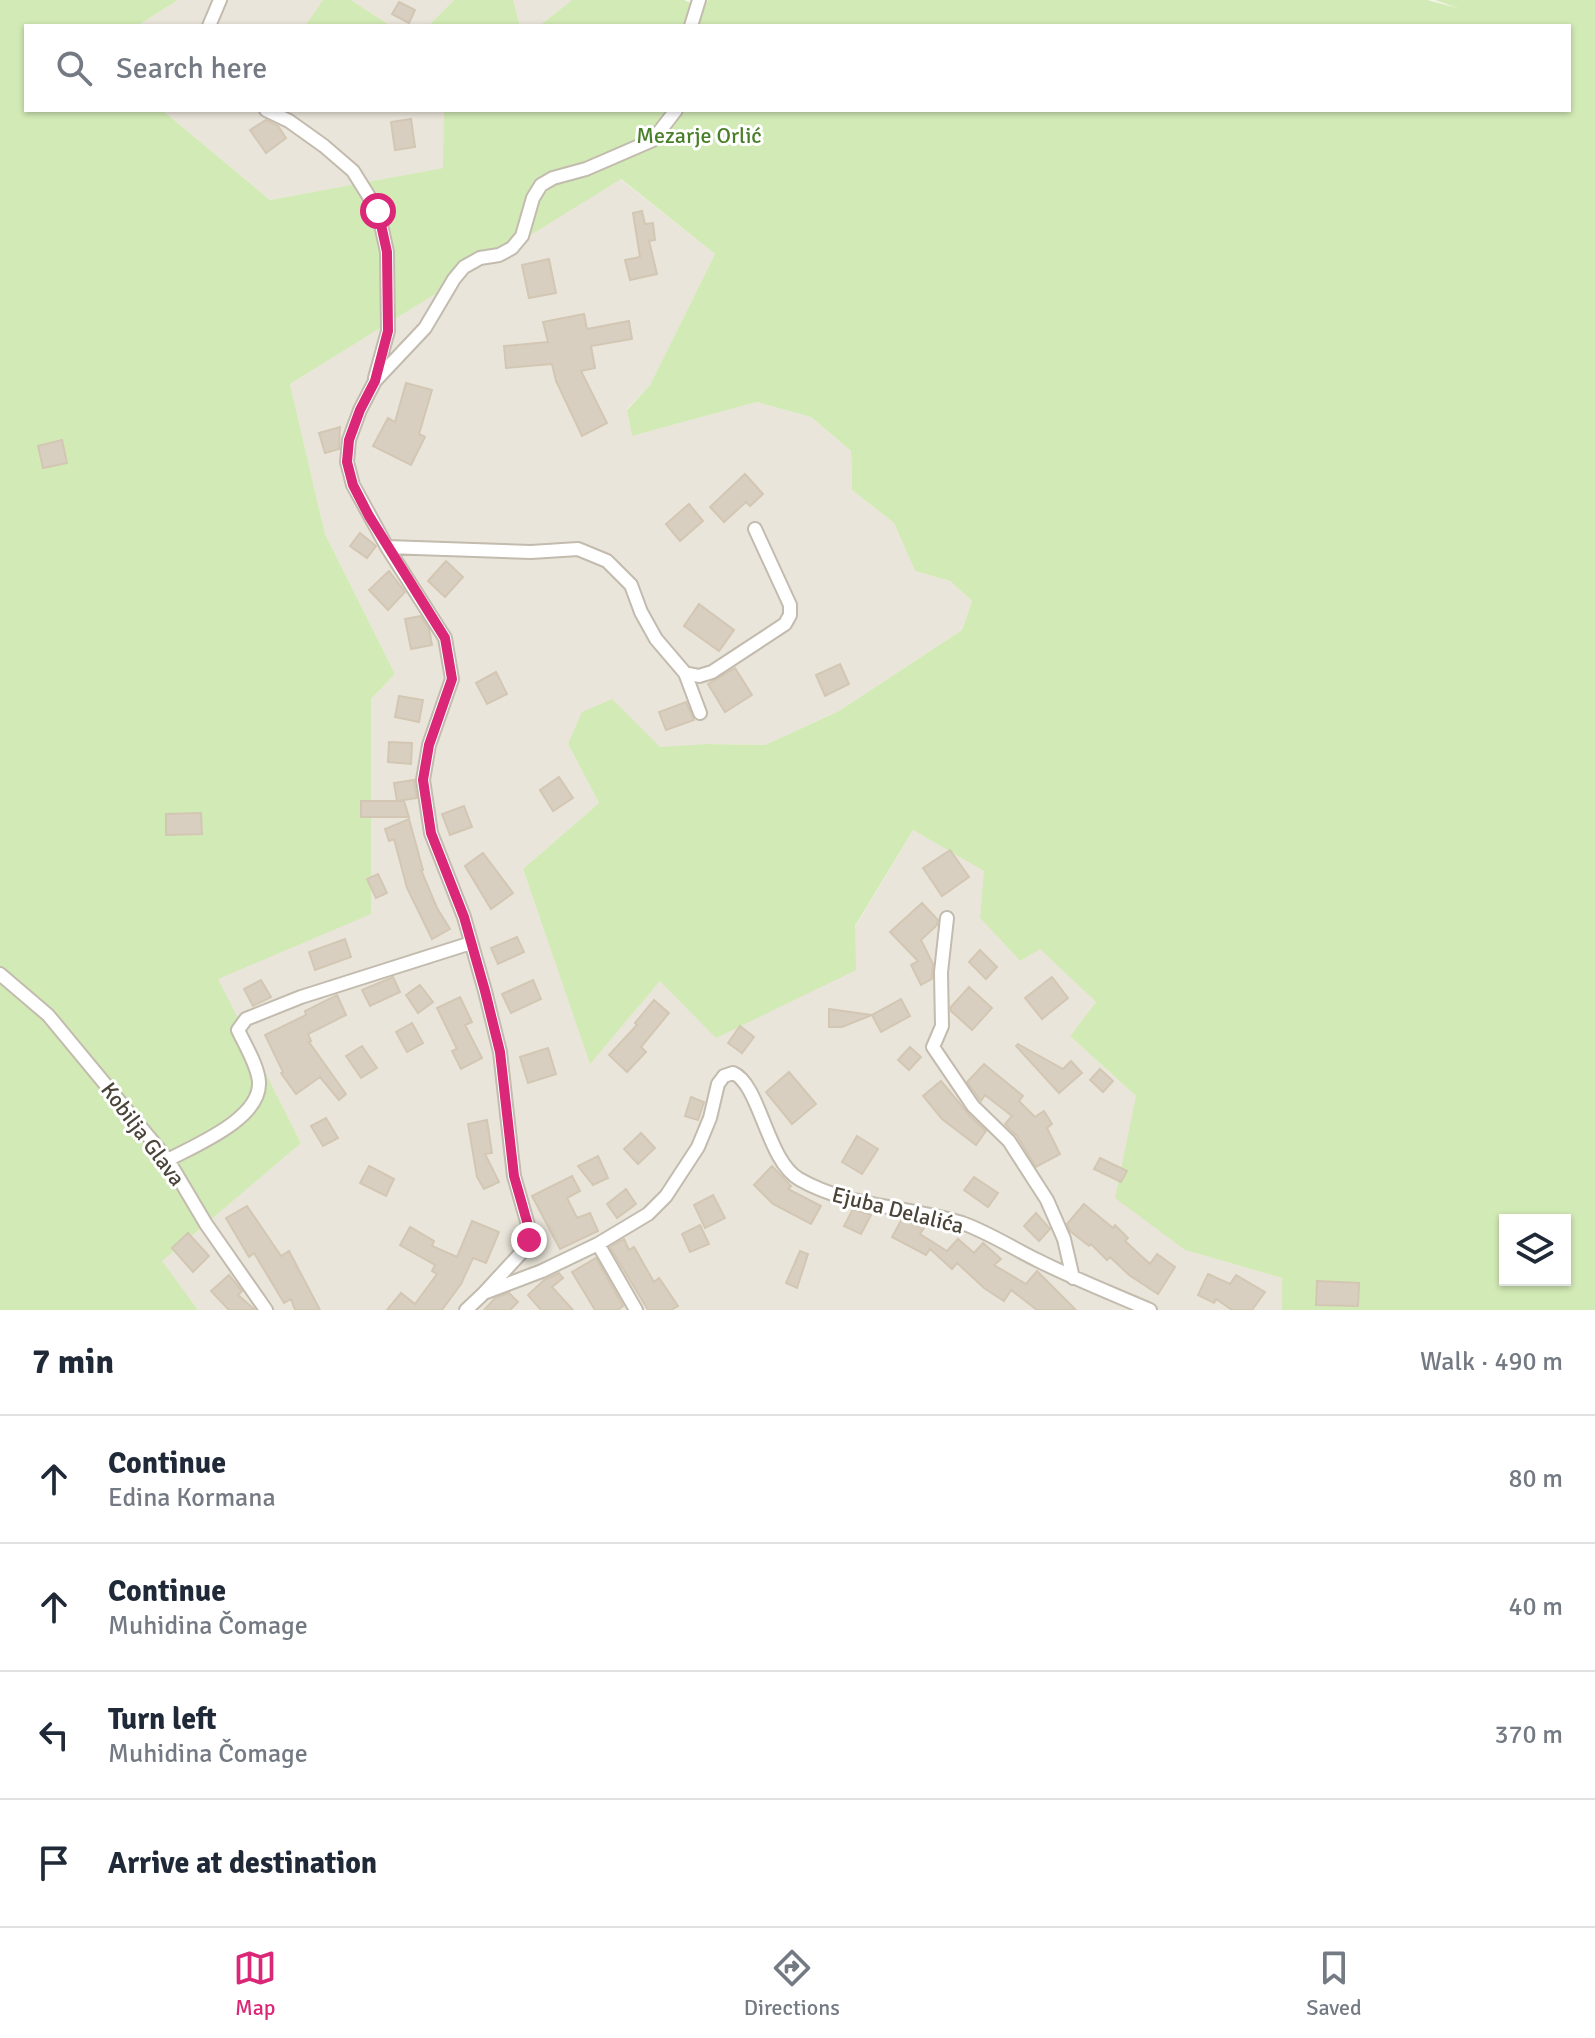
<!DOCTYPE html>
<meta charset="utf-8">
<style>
:root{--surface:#fff;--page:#f2f2f3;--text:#1f2937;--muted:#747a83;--line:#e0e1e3;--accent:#db2777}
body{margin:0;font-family:Signika,sans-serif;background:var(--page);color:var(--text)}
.controls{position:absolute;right:24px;bottom:24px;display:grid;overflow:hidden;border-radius:0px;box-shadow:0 2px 6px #0004}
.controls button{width:72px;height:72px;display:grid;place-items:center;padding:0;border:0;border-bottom:2px solid var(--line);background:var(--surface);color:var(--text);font:40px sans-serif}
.stop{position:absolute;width:24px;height:24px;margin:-18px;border:6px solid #db2777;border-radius:50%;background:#fff}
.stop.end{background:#db2777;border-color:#fff;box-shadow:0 2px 8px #0008}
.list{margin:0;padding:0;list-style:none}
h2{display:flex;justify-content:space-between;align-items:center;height:104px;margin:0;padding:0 32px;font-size:34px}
h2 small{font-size:26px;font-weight:400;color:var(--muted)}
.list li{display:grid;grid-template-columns:52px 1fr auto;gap:24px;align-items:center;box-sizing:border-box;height:128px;padding:0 32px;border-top:2px solid var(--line)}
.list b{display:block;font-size:30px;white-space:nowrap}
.list p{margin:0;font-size:26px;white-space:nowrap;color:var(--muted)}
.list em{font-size:26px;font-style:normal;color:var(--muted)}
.icon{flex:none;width:44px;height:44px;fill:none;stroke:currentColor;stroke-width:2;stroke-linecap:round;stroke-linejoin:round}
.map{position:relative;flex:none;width:1595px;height:1310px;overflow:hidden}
.search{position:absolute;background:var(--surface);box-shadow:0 2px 6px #0004;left:24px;right:24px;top:24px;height:88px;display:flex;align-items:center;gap:20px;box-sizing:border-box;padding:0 28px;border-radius:0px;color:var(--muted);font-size:30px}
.sheet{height:616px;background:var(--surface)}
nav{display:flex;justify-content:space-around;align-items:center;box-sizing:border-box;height:112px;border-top:2px solid var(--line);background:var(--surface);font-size:22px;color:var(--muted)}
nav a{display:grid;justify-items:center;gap:4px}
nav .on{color:var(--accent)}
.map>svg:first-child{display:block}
.residential{fill:#eae5da}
.green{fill:#d2eab5;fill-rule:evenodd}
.building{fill:#d8cfc1;stroke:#d3c7b4;stroke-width:2}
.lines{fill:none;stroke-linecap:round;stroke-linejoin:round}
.street-casing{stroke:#c2bbae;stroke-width:16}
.street{stroke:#fff;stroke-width:12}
.route{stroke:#db2777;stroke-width:10}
.labels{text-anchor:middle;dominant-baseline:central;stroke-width:6;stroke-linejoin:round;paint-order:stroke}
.park-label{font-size:22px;fill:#4a7f2a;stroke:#fff}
.street-label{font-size:22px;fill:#4b4439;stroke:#fff}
</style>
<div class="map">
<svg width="1595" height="1310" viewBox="0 0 1595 1310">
<rect width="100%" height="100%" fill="#f6f3ec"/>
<path class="residential" d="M178 0H323L305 26H137Z
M351 0H454L428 26H391Z
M513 0H572L539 26H520Z
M162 110H444V168L270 200Z
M620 179 715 254 650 385 627 409 632 436 757 402 811 417 851 451 852 490 894 523 915 571 950 581 972 601 962 630 839 711 765 745 707 744 659 748 612 700 568 744 599 803 523 869 590 1063 660 981 855 927 913 830 985 871 980 918 1020 961 1040 948 1096 1002 1070 1036 1136 1096 1185 1250 1282 1278V1310H198L161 1261 301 1143 217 979 371 699 395 674 325 534 290 384Z"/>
<path class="green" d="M0 0H178L137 26H26V110H162L270 200 443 168 444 110H1569V26H539L572 0H684L703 9 708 0H1427L1458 8 1435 0H1595V1310H1282V1278L1185 1250 1115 1198 1136 1096 1070 1036 1096 1002 1040 949 1020 961 980 918 984 871 913 830 855 926 856 970 716 1038 660 981 590 1064 523 869 599 803 568 744 582 712 612 699 660 747 707 744 765 745 839 711 962 630 972 601 950 581 915 571 894 523 852 490 851 451 811 417 757 402 632 436 627 410 650 385 715 254 621 179 290 384 325 534 395 674 371 699V914L218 979 301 1143 162 1261 198 1310H0ZM1505 1220H1565V1280H1505Z
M323 0H351L391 26H305Z
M454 0H513L520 26H428Z"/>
<path class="building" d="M399 2 415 10 409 23 392 14Z
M411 119 415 147 395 150 391 122Z
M266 120 278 126 286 138 266 153 250 130Z
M642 211 645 224 653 223 655 240 649 241 657 274 630 280 625 260 640 257 633 213Z
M549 259 556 293 529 298 522 265Z
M584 314 587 329 629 321 632 339 591 346 595 368 581 371 607 423 582 436 556 381 552 364 506 368 504 346 548 342 543 322Z
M406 383 432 390 419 434 425 437 411 465 373 446 388 418 395 422Z
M340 427 339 449 325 453 319 433Z
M62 440 67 463 43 468 38 446Z
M745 474 763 494 750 506 746 502 724 522 710 507Z
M689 504 703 521 680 541 666 524Z
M360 533 376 546 367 558 350 546Z
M446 561 463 577 445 597 428 581Z
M389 571 405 592 388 610 369 590Z
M699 604 734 630 719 651 684 626Z
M420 616 429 629 432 645 411 649 405 619Z
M840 664 849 684 825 696 816 675Z
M735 668 752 695 725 712 708 684Z
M496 672 507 694 487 704 476 683Z
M399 696 423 700 419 722 395 717Z
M686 702 694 720 666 730 659 712Z
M389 742 412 743 411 764 388 762Z
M559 777 573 798 553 811 540 790Z
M414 780 417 798 397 801 394 783Z
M361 801H404L409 817H361Z
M464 806 472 827 450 835 442 814Z
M201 813 202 834 166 835V814Z
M409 819 423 870H421L437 908 450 929 432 939 407 888 394 839 389 841 385 829Z
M950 850 969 877 942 896 923 868Z
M483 853 513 893 491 909 465 866Z
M378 874 387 893 376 898 367 879Z
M922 903 938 920 937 925 921 940 933 964 932 979 921 985 911 965 918 961 890 932Z
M517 937 524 952 498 964 491 948Z
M345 939 351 957 315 970 309 952Z
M980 950 997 967 986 979 969 962Z
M393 977 400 992 370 1006 362 990Z
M1052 977 1068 998 1042 1019 1025 998Z
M261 980 271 997 253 1006 244 989Z
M533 980 541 999 511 1013 502 994Z
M420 985 433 1002 418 1013 406 995Z
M969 987 992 1008 972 1030 951 1011V1007Z
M337 995 346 1015 308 1034 311 1041 309 1042 346 1094 339 1100 320 1077 296 1094 281 1073 283 1072 265 1035 306 1015 305 1011Z
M460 997 472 1022 465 1025 482 1058 461 1069 452 1051 457 1049 437 1008Z
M901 999 910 1016 881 1032 872 1015Z
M654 1000 669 1013 641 1047 646 1052 627 1072 609 1055 637 1025 635 1023Z
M829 1009 872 1015 842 1027H829Z
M412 1023 423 1043 407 1052 396 1032Z
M740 1026 754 1037 742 1053 728 1043Z
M1018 1044 1063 1069 1071 1061 1082 1073 1059 1093 1016 1046Z
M362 1046 377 1068 361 1078 346 1056Z
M910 1047 921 1057 909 1070 898 1060Z
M548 1048 556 1074 528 1083 520 1057Z
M984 1064 1023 1096 1019 1101 1035 1117 1044 1111 1052 1124 1047 1128 1060 1154 1036 1167 1017 1136 1005 1124 1012 1116 985 1095 981 1101 967 1082Z
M1100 1069 1113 1081 1103 1092 1090 1080Z
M789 1072 816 1104 792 1124 766 1092Z
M941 1081 970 1116 986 1131 976 1145 942 1119 923 1096Z
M691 1097 704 1102 698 1120 685 1116Z
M326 1118 338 1138 323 1146 311 1126Z
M487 1120 492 1153 485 1154 499 1182 484 1189 477 1177 468 1124Z
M641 1133 655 1148 638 1164 624 1149Z
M857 1136 878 1149 862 1174 842 1162Z
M598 1156 608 1178 593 1185 578 1166Z
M1100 1158 1127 1171 1121 1182 1094 1169Z
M369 1166 394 1179 386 1196 360 1183Z
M772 1166 791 1186 788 1189 821 1206 811 1224 773 1204 754 1185Z
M572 1176 580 1191 567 1198 577 1218 590 1213 598 1231 560 1249 532 1196Z
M974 1177 998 1193 988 1207 964 1190Z
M626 1189 636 1204 617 1218 607 1204Z
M713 1195 725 1218 705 1228 694 1205Z
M1084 1204 1113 1228 1115 1225 1128 1238 1125 1241 1150 1264 1157 1254 1175 1267 1158 1294 1129 1275 1110 1257 1107 1260 1091 1244 1089 1246 1070 1231 1067 1224Z
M247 1206 281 1256 289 1251 320 1310H295L291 1299 284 1303 254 1253 249 1257 226 1218Z
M853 1209 871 1215 861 1234 844 1226Z
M1036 1213 1050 1229 1039 1241 1024 1226Z
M902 1219 924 1228 920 1234 947 1251 958 1239 974 1253 983 1243 1001 1259 994 1265 1026 1284 1037 1271 1076 1310H1037L1011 1290 1004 1301 984 1288 957 1263 952 1269 930 1249 926 1255 892 1237Z
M472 1221 499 1232 486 1263 473 1258 461 1284 442 1310H387L401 1293 415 1304 437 1274 432 1271 435 1265 400 1245 410 1227 434 1241 432 1246 457 1257Z
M700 1225 709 1244 690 1252 682 1234Z
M188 1233 209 1256 193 1272 172 1248Z
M624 1239 629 1250 634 1247 654 1282 659 1278 678 1306 671 1310H648L610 1247Z
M800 1251 808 1254 797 1288 786 1283Z
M596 1258 623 1306 618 1310H595L572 1272Z
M559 1273 563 1278 552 1287 573 1310H541L528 1295 544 1280Z
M1208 1274 1230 1284 1236 1275 1265 1292 1252 1310H1232L1216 1299 1214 1303 1198 1295Z
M229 1275 242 1291 238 1295 255 1310H229L211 1291Z
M1317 1281 1359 1283 1358 1306 1316 1305Z
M509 1293 518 1302 510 1310H484L495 1298Z"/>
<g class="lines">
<defs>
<path id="street" d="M209 26 220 0
M691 26 699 0
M266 110 289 121 324 146 353 171 378 211 387 252 388 331 375 378
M387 547 531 552 578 549 607 561 631 585 641 612 656 639 685 673 700 713
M685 673 699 676 712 672 785 624 790 615V605L755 529
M947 918 941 972 942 1026 933 1047 973 1106 1009 1141 1047 1200 1064 1239 1073 1278
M0 974 48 1015 168 1160 206 1224 266 1310
M168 1160C195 1145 261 1119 259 1082 258 1066 245 1045 238 1030L246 1019 301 997 471 943
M598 1244 636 1310
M484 1293 521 1253 529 1240 528 1225 514 1176 500 1052 485 991 464 917 431 833 423 780 429 745 452 679 445 638 387 547 353 485 347 462 349 440 360 410 375 381 425 328 454 279 464 267 480 258 499 255 512 248 522 236 533 198 541 185 553 178 586 169 653 140 676 110
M466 1310 484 1293 542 1271 598 1244 648 1214 666 1196 698 1147 710 1118 718 1084 724 1076 733 1073C760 1084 767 1161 799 1179 849 1208 908 1206 962 1223 988 1232 1014 1249 1039 1261 1075 1279 1113 1294 1150 1310"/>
</defs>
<use href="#street" class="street-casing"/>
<use href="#street" class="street"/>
</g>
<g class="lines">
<path class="route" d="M378 211 387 252 388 331 375 381 360 410 349 440 347 462 353 485 369 516 445 638 452 679 429 745 423 780 431 833 464 917 485 991 500 1052 514 1176 528 1225 529 1240"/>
</g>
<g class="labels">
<g class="park-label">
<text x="699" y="135">Mezarje Orlić</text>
</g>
<g class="street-label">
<text transform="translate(143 1134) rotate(53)">Kobilja Glava</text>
<text transform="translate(898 1210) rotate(14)">Ejuba Delalića</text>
</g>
</g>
</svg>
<div class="controls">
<button><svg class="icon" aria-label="layers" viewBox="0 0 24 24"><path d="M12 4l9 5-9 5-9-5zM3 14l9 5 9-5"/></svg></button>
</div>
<div class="stop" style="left:378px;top:211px"></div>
<div class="stop end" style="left:529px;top:1240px"></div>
<div class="search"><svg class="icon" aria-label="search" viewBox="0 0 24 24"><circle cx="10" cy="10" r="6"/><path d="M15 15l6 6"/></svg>Search here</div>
</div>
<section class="sheet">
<h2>7 min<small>Walk · 490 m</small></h2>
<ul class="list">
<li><svg class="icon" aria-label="ahead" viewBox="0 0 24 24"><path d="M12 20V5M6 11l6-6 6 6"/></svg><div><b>Continue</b><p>Edina Kormana</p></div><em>80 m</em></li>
<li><svg class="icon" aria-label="ahead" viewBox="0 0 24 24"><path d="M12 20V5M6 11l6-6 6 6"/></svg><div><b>Continue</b><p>Muhidina Čomage</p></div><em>40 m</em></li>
<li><svg class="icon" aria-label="left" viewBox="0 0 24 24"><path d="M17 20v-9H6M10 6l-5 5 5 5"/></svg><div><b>Turn left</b><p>Muhidina Čomage</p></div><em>370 m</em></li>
<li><svg class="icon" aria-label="arrive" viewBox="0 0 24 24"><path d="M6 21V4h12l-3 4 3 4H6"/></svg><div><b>Arrive at destination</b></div></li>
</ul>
</section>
<nav>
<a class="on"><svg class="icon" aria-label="map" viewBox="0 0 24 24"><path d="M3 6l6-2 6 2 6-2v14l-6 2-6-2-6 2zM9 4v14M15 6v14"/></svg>Map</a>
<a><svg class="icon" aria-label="directions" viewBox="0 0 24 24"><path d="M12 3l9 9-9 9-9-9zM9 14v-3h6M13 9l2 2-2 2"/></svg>Directions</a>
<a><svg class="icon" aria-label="saved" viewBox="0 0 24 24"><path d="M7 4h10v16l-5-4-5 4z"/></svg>Saved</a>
</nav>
